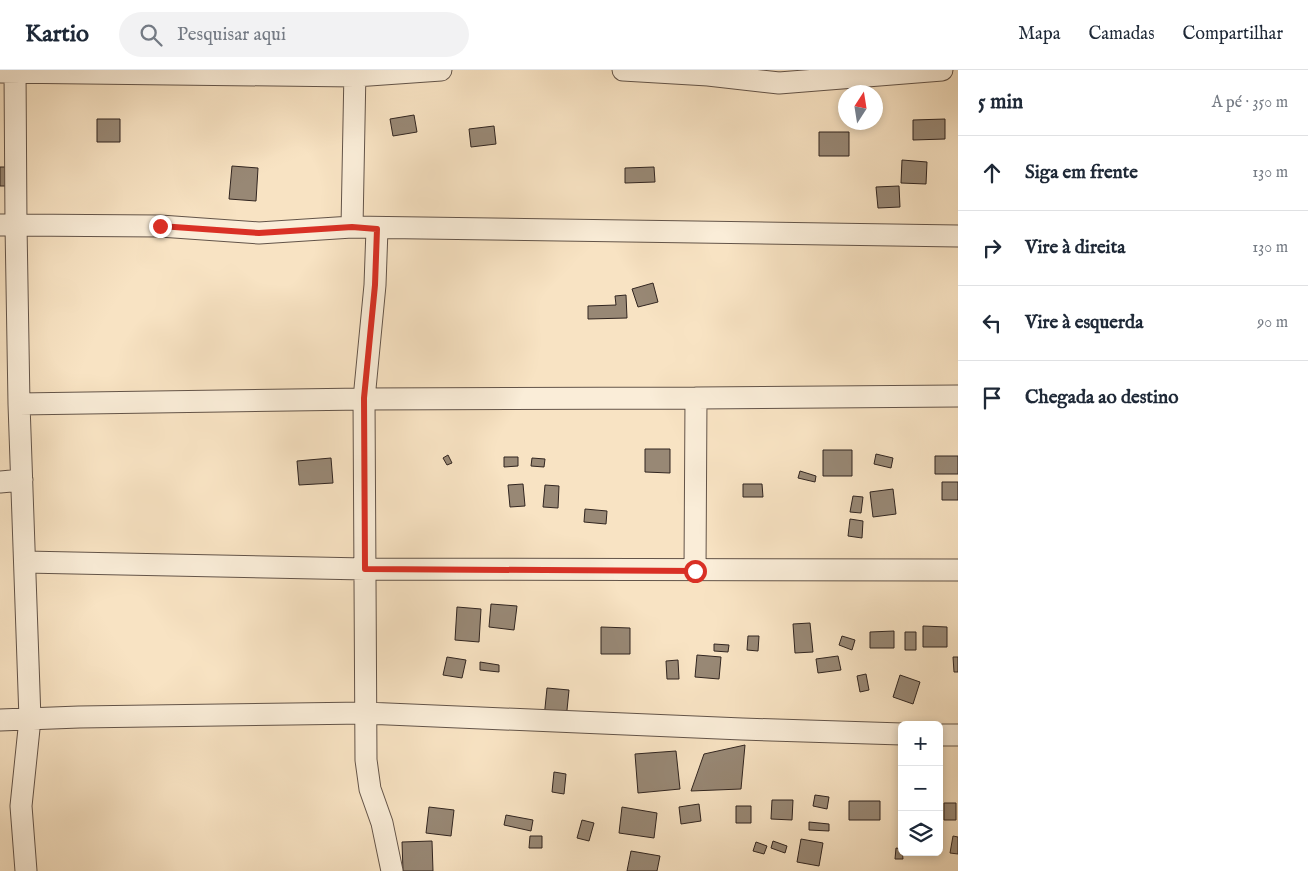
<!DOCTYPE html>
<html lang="pt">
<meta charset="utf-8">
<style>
:root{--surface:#fff;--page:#f2f2f3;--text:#1f2937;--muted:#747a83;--line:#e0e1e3}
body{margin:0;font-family:"IM FELL English",serif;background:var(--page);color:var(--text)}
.controls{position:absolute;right:15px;bottom:15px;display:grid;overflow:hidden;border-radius:8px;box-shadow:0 2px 8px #0003}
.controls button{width:45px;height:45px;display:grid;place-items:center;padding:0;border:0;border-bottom:1px solid var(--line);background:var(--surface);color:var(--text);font:25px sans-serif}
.compass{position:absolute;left:838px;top:15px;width:45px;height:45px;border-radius:50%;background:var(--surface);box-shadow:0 2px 8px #0003;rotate:12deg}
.stop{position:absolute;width:15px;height:15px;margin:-11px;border:4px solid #d93025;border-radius:50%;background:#fff}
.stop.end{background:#d93025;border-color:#fff;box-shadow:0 1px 5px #0008}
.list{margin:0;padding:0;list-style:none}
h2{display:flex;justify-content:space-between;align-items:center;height:65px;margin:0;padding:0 20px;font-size:21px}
h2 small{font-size:16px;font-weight:400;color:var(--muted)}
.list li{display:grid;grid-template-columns:32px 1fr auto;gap:15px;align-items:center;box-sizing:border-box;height:75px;padding:0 20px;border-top:1px solid var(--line)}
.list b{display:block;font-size:19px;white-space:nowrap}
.list em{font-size:16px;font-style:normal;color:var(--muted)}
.icon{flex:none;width:28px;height:28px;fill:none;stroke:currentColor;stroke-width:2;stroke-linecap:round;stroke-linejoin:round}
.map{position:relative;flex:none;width:958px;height:801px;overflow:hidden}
header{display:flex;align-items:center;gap:30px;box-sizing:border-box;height:70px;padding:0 25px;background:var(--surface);border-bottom:1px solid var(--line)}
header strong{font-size:24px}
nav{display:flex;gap:28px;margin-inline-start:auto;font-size:18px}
.search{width:350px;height:45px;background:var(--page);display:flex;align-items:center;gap:12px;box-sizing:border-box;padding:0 18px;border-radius:28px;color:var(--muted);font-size:19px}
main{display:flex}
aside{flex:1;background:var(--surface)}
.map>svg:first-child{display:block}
.building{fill:#988875;stroke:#312520}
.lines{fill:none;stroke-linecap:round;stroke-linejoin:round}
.minor-casing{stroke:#635449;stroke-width:23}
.minor{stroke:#faedd8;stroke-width:21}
.route{stroke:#d93025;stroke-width:6}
</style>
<header>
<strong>Kartio</strong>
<div class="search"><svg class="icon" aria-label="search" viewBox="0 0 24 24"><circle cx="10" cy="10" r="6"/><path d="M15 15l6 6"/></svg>Pesquisar aqui</div>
<nav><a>Mapa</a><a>Camadas</a><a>Compartilhar</a></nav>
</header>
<main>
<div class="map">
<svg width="958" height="801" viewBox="0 0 958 801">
<rect width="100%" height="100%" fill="#f8e3c3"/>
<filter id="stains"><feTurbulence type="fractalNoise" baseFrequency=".004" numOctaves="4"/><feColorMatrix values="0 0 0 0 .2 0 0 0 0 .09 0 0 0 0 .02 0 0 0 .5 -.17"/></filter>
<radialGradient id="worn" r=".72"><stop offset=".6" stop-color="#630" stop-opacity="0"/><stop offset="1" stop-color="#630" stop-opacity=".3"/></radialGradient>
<path class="building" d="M414 45 417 62 393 66 390 49Z
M97 49H120V72H97Z
M945 49V69L913 70V50Z
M494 56 496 74 471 77 469 59Z
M819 62H849V86H819Z
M902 90 927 92 926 114 901 113Z
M232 96 258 98 256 131 229 129Z
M0 97H8V116H0Z
M654 97 655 112 625 113V98Z
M899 116 900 137 878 138 876 117Z
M653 213 658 232 638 237 632 219Z
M626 225 627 248 588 249V236L616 235 615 226Z
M645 379H670V403L645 402Z
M823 380H852V406H823Z
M876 384 893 388 891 398 874 394Z
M448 385 452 393 447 395 443 388Z
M935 386H958V404H935Z
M504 387H518V396L504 397Z
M331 388 333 413 299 415 297 391Z
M532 388 545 389 544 397 531 396Z
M800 401 816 406 815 412 798 408Z
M942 412H958V430H942Z
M523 414 525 436 510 437 508 415Z
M743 414H762L763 427H743Z
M545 415 559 416 558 438 543 437Z
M893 419 896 444 873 447 870 422Z
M853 426 863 427 861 443 850 442Z
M585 439 607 441 606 454 584 452Z
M850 449 863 451 862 468 848 466Z
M491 534 517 536 514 560 489 557Z
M457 537 481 539 479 572 455 570Z
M810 553 813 582 795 583 793 554Z
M923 556 947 557V577H923Z
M601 557 630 558V584H601Z
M894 561V578H870V562Z
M905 562H916V580H905Z
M748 566H759L758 581 747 580Z
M842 566 855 570 852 580 839 575Z
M714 574 729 575 728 582 714 581Z
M697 585 721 587 719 609 695 607Z
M838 586 841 600 818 603 816 589Z
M447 587 466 590 462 608 443 605Z
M953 587H958V602H954Z
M678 590 679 609H667L666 591Z
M480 592 499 595V602L480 600Z
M866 604 869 620 860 622 857 606Z
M900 605 920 612 913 634 893 627Z
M547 618 569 620 566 650 544 648Z
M745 675 741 719 691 721 704 684Z
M676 681 680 719 638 723 635 684Z
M554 702 566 704 564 724 552 722Z
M815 725 829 727 827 739 813 736Z
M772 730H793L792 750 771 749Z
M849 731H880V750H849Z
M944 733H956V750H944Z
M699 734 701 751 681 754 679 737Z
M736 736H751V753H736Z
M429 737 454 740 451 766 426 763Z
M622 737 657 743 654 768 619 763Z
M506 745 533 750 531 761 504 755Z
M582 750 594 753 589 771 577 768Z
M809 752 829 754V761L809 760Z
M530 766H542V778H529Z
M953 766 958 767V784L950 783Z
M801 769 823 773 819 796 797 792Z
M432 771 433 801H403L402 772Z
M773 771 787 776 785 783 771 778Z
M756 772 767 776 764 784 753 781Z
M896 778 902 779 903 789H895Z
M631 781 660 786 657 801H627Z"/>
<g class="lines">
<defs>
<path id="minor" d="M15 0 16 155 160 156 259 163 352 157 958 166
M623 0 708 5 779 13 942 0
M0 2 355 6 441 0
M0 155H16L19 334 30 649 21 736 26 801
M352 157 355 0
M377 159 375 215 364 329 366 690 370 719 382 753 392 801
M696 328 958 326
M19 334 364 329 696 328 695 501
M0 412 22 410
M25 492 365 499 958 500
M0 650 79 647 365 643 742 659 902 664
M939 665H958"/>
</defs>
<use href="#minor" class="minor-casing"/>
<use href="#minor" class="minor"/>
</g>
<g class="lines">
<path class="route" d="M160 156 259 163 352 157 377 159 375 215 364 328 365 499 695 501"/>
</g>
<rect width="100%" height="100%" filter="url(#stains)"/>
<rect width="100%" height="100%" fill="url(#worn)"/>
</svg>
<div class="controls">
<button>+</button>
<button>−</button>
<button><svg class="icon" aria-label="layers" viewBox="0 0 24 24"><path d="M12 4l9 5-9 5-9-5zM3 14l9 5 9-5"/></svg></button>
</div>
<svg class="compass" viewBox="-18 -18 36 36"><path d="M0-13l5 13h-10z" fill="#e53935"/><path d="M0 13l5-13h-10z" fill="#747a83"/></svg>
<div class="stop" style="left:695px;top:501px"></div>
<div class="stop end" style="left:160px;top:156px"></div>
</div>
<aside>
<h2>5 min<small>A pé · 350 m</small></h2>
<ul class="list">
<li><svg class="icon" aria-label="ahead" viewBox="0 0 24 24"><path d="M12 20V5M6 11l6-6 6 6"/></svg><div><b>Siga em frente</b></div><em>130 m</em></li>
<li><svg class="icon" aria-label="right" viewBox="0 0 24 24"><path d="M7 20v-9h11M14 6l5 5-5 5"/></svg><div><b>Vire à direita</b></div><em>130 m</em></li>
<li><svg class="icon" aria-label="left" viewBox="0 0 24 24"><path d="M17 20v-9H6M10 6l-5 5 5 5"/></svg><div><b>Vire à esquerda</b></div><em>90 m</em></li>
<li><svg class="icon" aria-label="arrive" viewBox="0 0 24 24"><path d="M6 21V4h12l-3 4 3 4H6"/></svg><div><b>Chegada ao destino</b></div></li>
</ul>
</aside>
</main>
